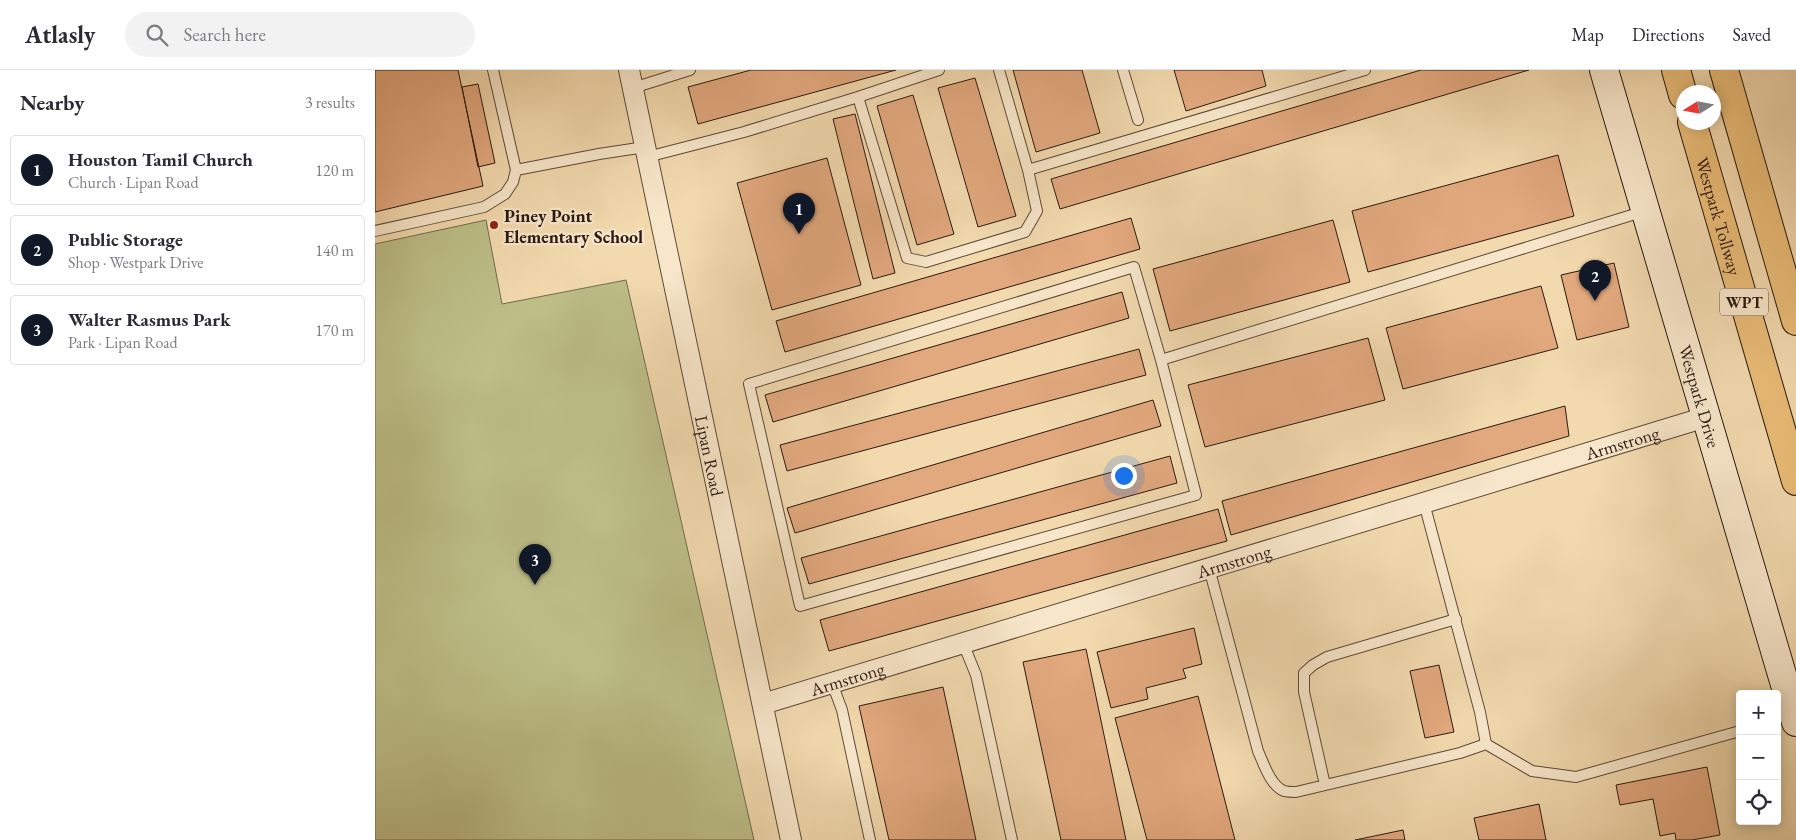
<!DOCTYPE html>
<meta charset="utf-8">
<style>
:root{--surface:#fff;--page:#f2f2f3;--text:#2b2b33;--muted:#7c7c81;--line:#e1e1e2;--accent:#111827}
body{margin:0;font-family:"EB Garamond",serif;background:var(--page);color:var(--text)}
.controls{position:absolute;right:15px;bottom:15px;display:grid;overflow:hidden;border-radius:5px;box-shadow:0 2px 12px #0003}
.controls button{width:45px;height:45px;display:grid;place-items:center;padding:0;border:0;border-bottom:1px solid var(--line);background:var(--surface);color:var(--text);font:25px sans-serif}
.compass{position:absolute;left:1301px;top:15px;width:45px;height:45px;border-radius:50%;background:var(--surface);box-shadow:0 2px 12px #0003;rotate:259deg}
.you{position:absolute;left:748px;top:405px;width:18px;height:18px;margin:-12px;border:4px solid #fff;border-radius:50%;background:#1a73e8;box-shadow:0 0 0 8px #1a73e833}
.badge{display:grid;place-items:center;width:32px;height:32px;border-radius:50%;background:var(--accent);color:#fff;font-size:16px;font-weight:700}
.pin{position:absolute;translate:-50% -41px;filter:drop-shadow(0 1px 2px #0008)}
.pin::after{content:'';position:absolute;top:26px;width:18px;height:15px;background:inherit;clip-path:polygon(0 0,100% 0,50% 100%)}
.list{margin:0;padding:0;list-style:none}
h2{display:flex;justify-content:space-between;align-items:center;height:65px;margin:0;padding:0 20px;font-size:21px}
h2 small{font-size:16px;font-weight:400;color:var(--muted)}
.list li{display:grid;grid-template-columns:32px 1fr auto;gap:15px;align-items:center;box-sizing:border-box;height:70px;margin:0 10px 10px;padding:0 10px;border:1px solid var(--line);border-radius:5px}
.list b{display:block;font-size:19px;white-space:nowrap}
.list p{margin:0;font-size:16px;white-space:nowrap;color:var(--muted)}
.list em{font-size:16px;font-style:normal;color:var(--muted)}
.icon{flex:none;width:28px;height:28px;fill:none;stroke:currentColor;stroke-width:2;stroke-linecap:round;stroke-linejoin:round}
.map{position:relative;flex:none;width:1421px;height:770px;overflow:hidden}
header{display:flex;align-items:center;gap:30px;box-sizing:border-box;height:70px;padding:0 25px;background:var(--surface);border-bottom:1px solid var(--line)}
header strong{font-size:24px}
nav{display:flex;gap:28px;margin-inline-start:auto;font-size:18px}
.search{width:350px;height:45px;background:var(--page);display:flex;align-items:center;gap:12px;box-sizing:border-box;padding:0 18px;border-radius:28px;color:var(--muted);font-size:19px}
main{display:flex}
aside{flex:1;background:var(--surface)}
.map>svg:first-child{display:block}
.green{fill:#bdbe88;stroke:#746c4d}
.building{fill:#e2a87e;stroke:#2c1a12}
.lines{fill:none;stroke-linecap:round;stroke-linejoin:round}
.service-casing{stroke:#5e4a39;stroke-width:12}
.minor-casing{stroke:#5e4a39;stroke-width:22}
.secondary-casing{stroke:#2c1a12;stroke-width:30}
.motorway-casing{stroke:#2c1a12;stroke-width:30}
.service{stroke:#f7e6ca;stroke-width:10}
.minor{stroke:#f7e6ca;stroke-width:20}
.secondary{stroke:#f7e6ca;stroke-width:28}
.motorway{stroke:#e9bc77;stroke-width:28}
.poi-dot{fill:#8f2418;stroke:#f7e6ca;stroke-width:2}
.labels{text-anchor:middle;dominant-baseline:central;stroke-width:4.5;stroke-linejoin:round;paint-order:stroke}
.shield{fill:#f7e6ca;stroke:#695749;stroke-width:1}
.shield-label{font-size:16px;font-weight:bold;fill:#2c1a12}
.poi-label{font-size:18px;font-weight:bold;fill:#2c1a12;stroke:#f7e6ca;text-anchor:start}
.street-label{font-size:18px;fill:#2c1a12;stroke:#f7e6ca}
</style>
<header>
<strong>Atlasly</strong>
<div class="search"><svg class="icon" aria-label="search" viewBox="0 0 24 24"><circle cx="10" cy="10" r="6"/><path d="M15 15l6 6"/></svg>Search here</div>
<nav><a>Map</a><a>Directions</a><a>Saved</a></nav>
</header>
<main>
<aside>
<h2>Nearby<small>3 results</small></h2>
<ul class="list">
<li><span class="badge">1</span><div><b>Houston Tamil Church</b><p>Church · Lipan Road</p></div><em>120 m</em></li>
<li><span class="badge">2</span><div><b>Public Storage</b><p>Shop · Westpark Drive</p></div><em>140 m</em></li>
<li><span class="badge">3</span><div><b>Walter Rasmus Park</b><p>Park · Lipan Road</p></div><em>170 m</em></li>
</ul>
</aside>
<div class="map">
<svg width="1421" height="770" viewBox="0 0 1421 770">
<rect width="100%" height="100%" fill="#f2d9ae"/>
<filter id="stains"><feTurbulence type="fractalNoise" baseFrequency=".004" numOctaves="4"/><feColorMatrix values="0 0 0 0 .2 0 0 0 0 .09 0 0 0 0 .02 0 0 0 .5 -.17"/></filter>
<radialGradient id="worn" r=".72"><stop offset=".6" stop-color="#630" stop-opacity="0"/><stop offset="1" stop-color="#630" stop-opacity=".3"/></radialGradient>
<path class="green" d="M111 150 127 234 251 210 379 770H0V174Z"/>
<path class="building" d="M0 0H83L108 116 0 142Z
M376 0H521L323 54 313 17Z
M638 0H707L725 63 661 82Z
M799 0H887L891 16 811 41Z
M1046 0H1154L685 139 676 109Z
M600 8 641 146 603 157 563 18Z
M103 14 120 93 103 97 87 17Z
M538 25 579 164 542 175 502 36Z
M480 44 520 203 498 209 458 49Z
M1183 85 1199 146 993 202 977 141Z
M452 88 486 215 397 240 362 113Z
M756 148 765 179 410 282 401 251Z
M958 150 975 212 795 261 778 199Z
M1239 193 1254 257 1202 270 1186 205Z
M1166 216 1183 278 1028 319 1011 258Z
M747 222 754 248 398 352 390 325Z
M993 268 1010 330 830 377 813 315Z
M764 279 771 305 412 401 405 375Z
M778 330 786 356 420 463 412 438Z
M1190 336 1194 366 856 465 847 431Z
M795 386 802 413 434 514 426 488Z
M843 439 852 471 454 581 445 550Z
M819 558 827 594 808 599 811 608 771 618 773 629 736 638 722 582Z
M711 579 751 770H686L648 592Z
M1064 595 1079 662 1050 668 1035 601Z
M568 617 601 770H514L484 636Z
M823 626 860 770H772L740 648Z
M1332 697 1345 765 1317 770H1301L1300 763 1285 766 1278 729 1245 735 1241 715Z
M1164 734 1171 770H1104L1099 748Z
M1028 760 1030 770H980Z"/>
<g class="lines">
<defs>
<path id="service" d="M624 0 653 100
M748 0 763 50
M258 18 315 0
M483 27 564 0
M272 87 369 62 483 27 532 188 551 192 650 162 662 141 653 100 990 0
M141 100 224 84 270 77
M0 161 109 137 130 124 138 112 141 100 118 0
M759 197 786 290 821 425 425 536 374 314Z
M786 290 1270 141
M834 498 883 681C889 694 895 715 909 721 913 722 918 722 921 722L1085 683 1111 674 1105 642 1049 433
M588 573 601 605 637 770
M457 613 467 640 495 770
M1111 674 1157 701 1201 707 1365 661
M950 715 929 622V603L938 595 952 587 1081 549"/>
<g id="minor">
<path id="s1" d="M254 0 416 770"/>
<path id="s2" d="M388 634 1331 347"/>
</g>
<g id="secondary">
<path id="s3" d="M1229 0 1421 652"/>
</g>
<g id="motorway">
<path d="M1301 0 1308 25"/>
<path d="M1349 0 1421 251"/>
<path id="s4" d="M1317 52 1421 411"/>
</g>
</defs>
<use href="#service" class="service-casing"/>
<use href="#minor" class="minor-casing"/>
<use href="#secondary" class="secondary-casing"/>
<use href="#motorway" class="motorway-casing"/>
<use href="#service" class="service"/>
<use href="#minor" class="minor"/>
<use href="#secondary" class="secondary"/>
<use href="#motorway" class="motorway"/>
</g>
<circle class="poi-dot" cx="119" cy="155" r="5"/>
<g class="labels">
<rect class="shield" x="1345" y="218.5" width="48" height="27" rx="4"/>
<g class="shield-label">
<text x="1369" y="232">WPT</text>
</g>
<g class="poi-label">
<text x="129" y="145">Piney Point<tspan x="129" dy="21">Elementary School</tspan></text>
</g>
<g class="street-label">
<text stroke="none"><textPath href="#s4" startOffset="98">Westpark Tollway</textPath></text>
<text stroke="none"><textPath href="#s3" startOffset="340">Westpark Drive</textPath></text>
<text stroke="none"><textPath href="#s2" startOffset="898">Armstrong</textPath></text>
<text stroke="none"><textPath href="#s1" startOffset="394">Lipan Road</textPath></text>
<text stroke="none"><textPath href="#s2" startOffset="492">Armstrong</textPath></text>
<text stroke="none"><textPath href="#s2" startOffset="88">Armstrong</textPath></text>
</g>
</g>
<rect width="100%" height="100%" filter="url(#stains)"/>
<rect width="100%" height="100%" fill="url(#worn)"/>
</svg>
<div class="controls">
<button>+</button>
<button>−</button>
<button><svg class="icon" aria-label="locate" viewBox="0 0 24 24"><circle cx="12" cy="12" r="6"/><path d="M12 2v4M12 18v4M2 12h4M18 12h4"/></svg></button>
</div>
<svg class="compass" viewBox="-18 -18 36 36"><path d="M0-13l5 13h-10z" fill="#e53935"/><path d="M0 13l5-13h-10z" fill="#7c7c81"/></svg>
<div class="you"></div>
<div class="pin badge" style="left:424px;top:164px">1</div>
<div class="pin badge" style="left:1220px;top:231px">2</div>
<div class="pin badge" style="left:160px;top:515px">3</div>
</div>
</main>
